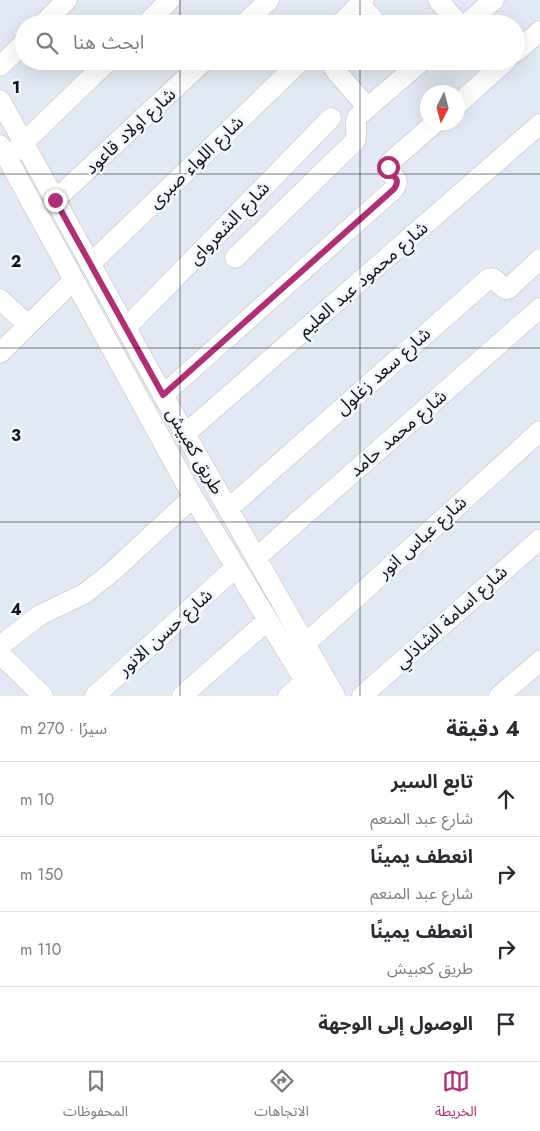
<!DOCTYPE html>
<html lang="ar">
<meta charset="utf-8">
<style>
:root{--surface:#fff;--page:#f2f2f3;--text:#2b2b33;--muted:#7c7c81;--line:#e1e1e2;--accent:#b12d74}
body{margin:0;font-family:Jost,"Noto Sans Arabic",sans-serif;background:var(--page);color:var(--text);direction:rtl}
.compass{position:absolute;left:420px;top:85px;width:45px;height:45px;border-radius:50%;background:var(--surface);box-shadow:0 5px 20px #0002;rotate:186deg}
.stop{position:absolute;width:15px;height:15px;margin:-11px;border:4px solid #b12d74;border-radius:50%;background:#fff}
.stop.end{background:#b12d74;border-color:#fff;box-shadow:0 1px 5px #0008}
.list{margin:0;padding:0;list-style:none}
h2{display:flex;justify-content:space-between;align-items:center;height:65px;margin:0;padding:0 20px;font-size:21px}
h2 small{font-size:16px;font-weight:400;color:var(--muted)}
.list li{display:grid;grid-template-columns:32px 1fr auto;gap:15px;align-items:center;box-sizing:border-box;height:75px;padding:0 20px;border-top:1px solid var(--line)}
.list b{display:block;font-size:19px;white-space:nowrap}
.list p{margin:0;font-size:16px;white-space:nowrap;color:var(--muted)}
.list em{font-size:16px;font-style:normal;color:var(--muted)}
.icon{flex:none;width:28px;height:28px;fill:none;stroke:currentColor;stroke-width:2;stroke-linecap:round;stroke-linejoin:round}
.map{position:relative;flex:none;width:540px;height:696px;overflow:hidden;direction:ltr}
.search{position:absolute;background:var(--surface);box-shadow:0 5px 20px #0002;left:15px;right:15px;top:15px;height:55px;display:flex;align-items:center;gap:12px;box-sizing:border-box;padding:0 18px;border-radius:28px;color:var(--muted);font-size:19px}
.sheet{height:365px;background:var(--surface)}
nav{display:flex;justify-content:space-around;align-items:center;box-sizing:border-box;height:70px;border-top:1px solid var(--line);background:var(--surface);font-size:14px;color:var(--muted)}
nav a{display:grid;justify-items:center;gap:2px}
nav .on{color:var(--accent)}
.map>svg:first-child{display:block}
.lines{fill:none;stroke-linecap:round;stroke-linejoin:round}
.minor-casing{stroke:#b8bec7;stroke-width:21}
.minor{stroke:#fff;stroke-width:20}
.route{stroke:#b12d74;stroke-width:6}
.grid{fill:none;stroke:#111316;stroke-width:1;stroke-opacity:0.55}
.labels{text-anchor:middle;dominant-baseline:central;stroke-width:5;stroke-linejoin:round;paint-order:stroke}
.street-label{font-size:18px;fill:#111316;stroke:#f1f6fe}
.grid-label{font-size:16px;text-anchor:middle;font-weight:bold;fill:#111316;stroke:#f1f6fe;stroke-width:5;stroke-linejoin:round;paint-order:stroke}
</style>
<div class="map">
<svg width="540" height="696" viewBox="0 0 540 696">
<rect width="100%" height="100%" fill="#e2e9f2"/>
<g class="lines">
<defs>
<path id="minor" d="M438 0 459 24
M360 4 377 24
M43 24 67 0
M146 24 170 0
M244 24 269 0
M340 24 364 0
M466 24 494 0
M516 52 540 31
M0 66 24 43
M334 69 368 108
M0 100 163 395 335 696
M458 104 506 61
M0 145 193 497 314 696
M14 152 108 61
M55 200 204 61
M235 258 355 141C359 133 353 124 358 116L422 61
M90 264 301 61
M0 299 28 325
M126 328 331 118
M0 353 74 280
M163 395 394 189C401 178 394 178 388 171L389 163 436 122
M185 434 540 124
M228 509 488 279 493 278 505 289H508L540 259
M256 558 540 308
M305 644 540 431
M0 646 40 615 84 594 112 572 193 497
M0 654 43 696
M95 696 236 567
M182 696 268 620
M288 696 305 682
M362 696 540 539
M499 696 540 661"/>
</defs>
<use href="#minor" class="minor-casing"/>
<use href="#minor" class="minor"/>
</g>
<g class="lines">
<path class="route" d="M55 200 163 395 394 189C401 178 394 178 388 171V167"/>
</g>
<path class="grid" d="M180 0V24M360 0V24M180 61V696M360 61V696M0 174H540M0 348H540M0 522H540"/>
<g class="labels">
<g class="street-label">
<text transform="translate(130 131) rotate(-43)">شارع اولاد قاعود</text>
<text transform="translate(196 162) rotate(-44)">شارع اللواء صبرى</text>
<text transform="translate(229 223) rotate(-46)">شارع الشعرواى</text>
<text transform="translate(363 279) rotate(-41)">شارع محمود عبد العليم</text>
<text transform="translate(383 371) rotate(-42)">شارع سعد زغلول</text>
<text transform="translate(398 433) rotate(-41)">شارع محمد حامد</text>
<text transform="translate(195 451) rotate(60)">طريق كعبيش</text>
<text transform="translate(422 537) rotate(-42)">شارع عباس انور</text>
<text transform="translate(451 617) rotate(-42)">شارع اسامة الشاذلي</text>
<text transform="translate(165 632) rotate(-42)">شارع حسن الانور</text>
</g>
</g>
<g class="grid-label">
<text x="16" y="93">1</text>
<text x="16" y="267">2</text>
<text x="16" y="441">3</text>
<text x="16" y="615">4</text>
</g>
</svg>
<svg class="compass" viewBox="-18 -18 36 36"><path d="M0-13l5 13h-10z" fill="#e53935"/><path d="M0 13l5-13h-10z" fill="#7c7c81"/></svg>
<div class="stop" style="left:388px;top:167px"></div>
<div class="stop end" style="left:55px;top:200px"></div>
<div class="search"><svg class="icon" aria-label="search" viewBox="0 0 24 24"><circle cx="10" cy="10" r="6"/><path d="M15 15l6 6"/></svg>ابحث هنا</div>
</div>
<section class="sheet">
<h2>4 دقيقة<small>سيرًا · 270 m</small></h2>
<ul class="list">
<li><svg class="icon" aria-label="ahead" viewBox="0 0 24 24"><path d="M12 20V5M6 11l6-6 6 6"/></svg><div><b>تابع السير</b><p>شارع عبد المنعم</p></div><em>10 m</em></li>
<li><svg class="icon" aria-label="right" viewBox="0 0 24 24"><path d="M7 20v-9h11M14 6l5 5-5 5"/></svg><div><b>انعطف يمينًا</b><p>شارع عبد المنعم</p></div><em>150 m</em></li>
<li><svg class="icon" aria-label="right" viewBox="0 0 24 24"><path d="M7 20v-9h11M14 6l5 5-5 5"/></svg><div><b>انعطف يمينًا</b><p>طريق كعبيش</p></div><em>110 m</em></li>
<li><svg class="icon" aria-label="arrive" viewBox="0 0 24 24"><path d="M6 21V4h12l-3 4 3 4H6"/></svg><div><b>الوصول إلى الوجهة</b></div></li>
</ul>
</section>
<nav>
<a class="on"><svg class="icon" aria-label="map" viewBox="0 0 24 24"><path d="M3 6l6-2 6 2 6-2v14l-6 2-6-2-6 2zM9 4v14M15 6v14"/></svg>الخريطة</a>
<a><svg class="icon" aria-label="directions" viewBox="0 0 24 24"><path d="M12 3l9 9-9 9-9-9zM9 14v-3h6M13 9l2 2-2 2"/></svg>الاتجاهات</a>
<a><svg class="icon" aria-label="saved" viewBox="0 0 24 24"><path d="M7 4h10v16l-5-4-5 4z"/></svg>المحفوظات</a>
</nav>
